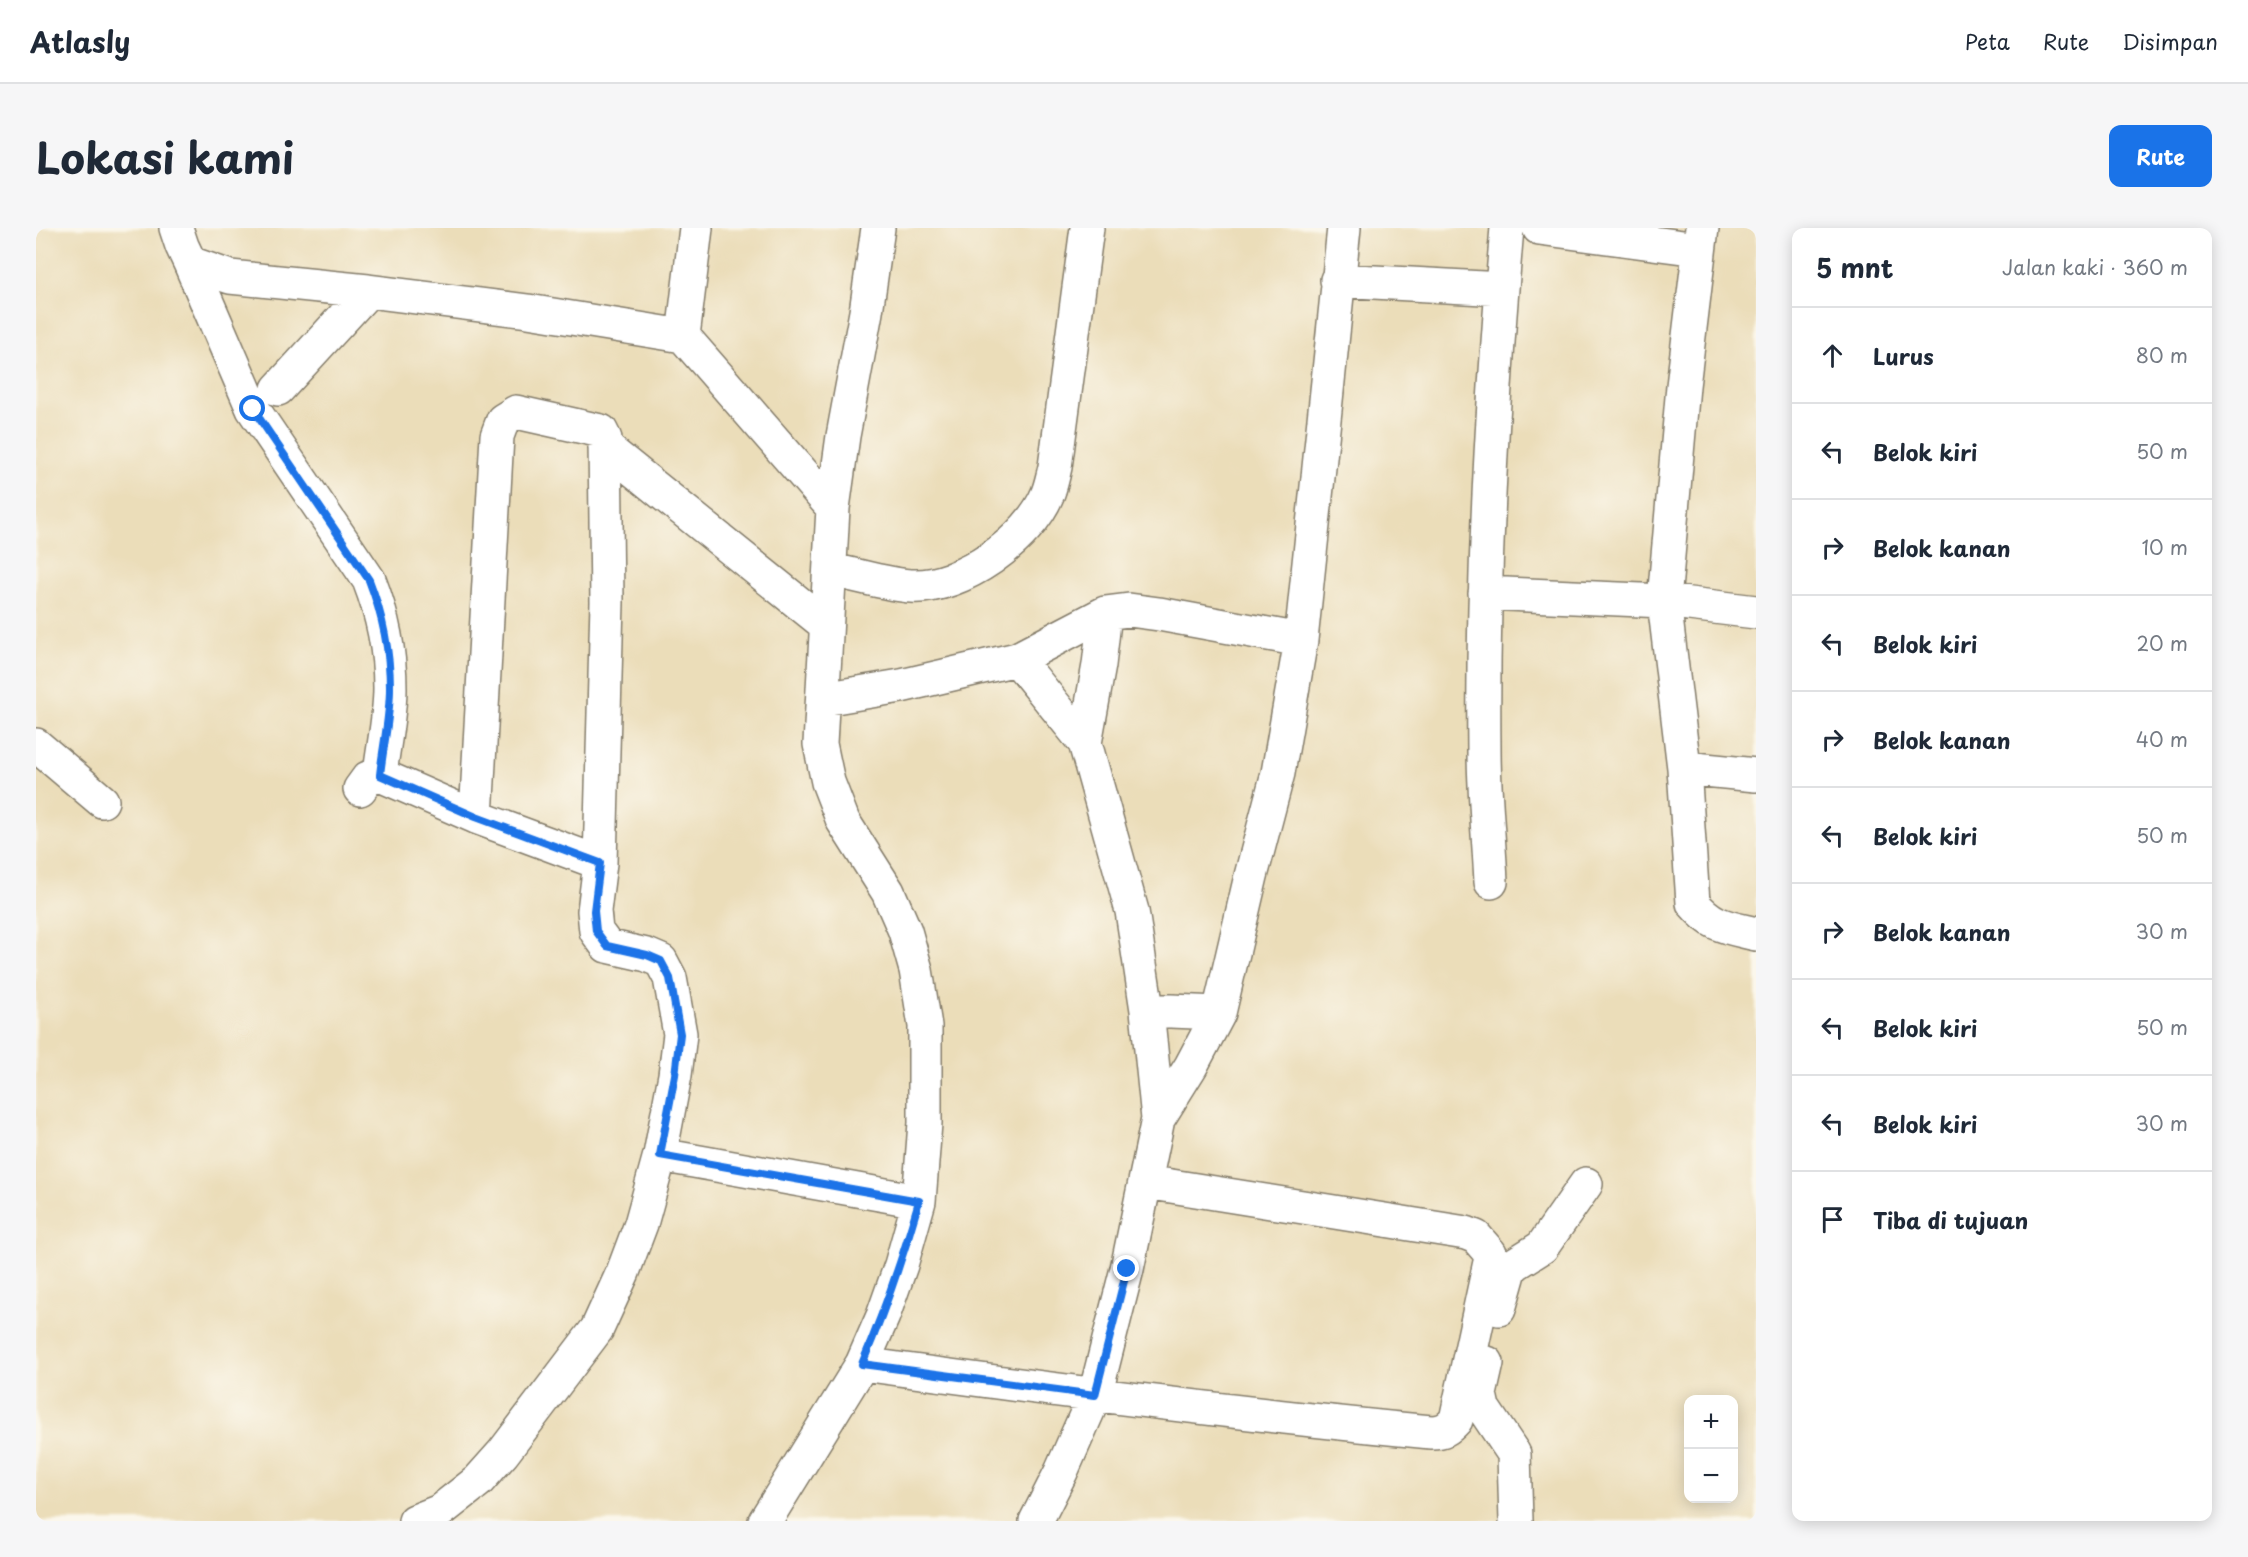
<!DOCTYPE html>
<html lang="id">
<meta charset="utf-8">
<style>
:root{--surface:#fff;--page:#f6f6f7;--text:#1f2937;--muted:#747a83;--line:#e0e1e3;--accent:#1a73e8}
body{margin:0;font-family:"Playpen Sans",sans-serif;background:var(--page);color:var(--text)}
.controls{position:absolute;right:18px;bottom:18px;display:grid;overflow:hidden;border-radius:12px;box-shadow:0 3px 15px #0003}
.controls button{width:54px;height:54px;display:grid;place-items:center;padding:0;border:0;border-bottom:2px solid var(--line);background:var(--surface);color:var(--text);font:30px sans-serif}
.stop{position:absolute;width:18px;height:18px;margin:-14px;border:4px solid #1a73e8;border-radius:50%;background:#fff}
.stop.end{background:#1a73e8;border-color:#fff;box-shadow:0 2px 6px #0008}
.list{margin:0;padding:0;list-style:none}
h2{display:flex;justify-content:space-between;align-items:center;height:78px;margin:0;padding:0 24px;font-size:26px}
h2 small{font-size:20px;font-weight:400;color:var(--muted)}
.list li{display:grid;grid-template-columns:39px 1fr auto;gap:18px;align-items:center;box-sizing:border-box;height:96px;padding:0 24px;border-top:2px solid var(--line)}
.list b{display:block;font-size:22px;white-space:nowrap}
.list em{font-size:20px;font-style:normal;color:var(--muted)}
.icon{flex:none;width:33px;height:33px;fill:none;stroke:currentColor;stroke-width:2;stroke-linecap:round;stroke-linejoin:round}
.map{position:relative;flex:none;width:1720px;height:1293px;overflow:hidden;border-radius:12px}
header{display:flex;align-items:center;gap:36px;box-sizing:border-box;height:84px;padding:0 30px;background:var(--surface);border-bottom:2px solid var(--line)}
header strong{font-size:28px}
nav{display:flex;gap:33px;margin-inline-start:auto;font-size:21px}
.intro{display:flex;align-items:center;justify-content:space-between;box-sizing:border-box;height:144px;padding:0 36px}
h1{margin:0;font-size:42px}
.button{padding:15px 27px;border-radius:12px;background:var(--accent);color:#fff;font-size:21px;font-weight:700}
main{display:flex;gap:36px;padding:0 36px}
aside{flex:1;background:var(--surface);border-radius:12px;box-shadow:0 3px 15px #0003}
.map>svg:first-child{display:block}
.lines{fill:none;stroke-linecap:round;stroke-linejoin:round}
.minor-casing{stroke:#847c6a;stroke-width:36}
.minor{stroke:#fff;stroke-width:33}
.route{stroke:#1a73e8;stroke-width:8}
</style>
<header>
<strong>Atlasly</strong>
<nav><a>Peta</a><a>Rute</a><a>Disimpan</a></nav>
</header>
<div class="intro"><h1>Lokasi kami</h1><a class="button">Rute</a></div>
<main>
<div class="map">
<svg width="1720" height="1293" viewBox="0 0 1720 1293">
<rect width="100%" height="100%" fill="#fbf7ec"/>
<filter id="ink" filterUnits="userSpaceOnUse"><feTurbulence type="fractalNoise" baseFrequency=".0167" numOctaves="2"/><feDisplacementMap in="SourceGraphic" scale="12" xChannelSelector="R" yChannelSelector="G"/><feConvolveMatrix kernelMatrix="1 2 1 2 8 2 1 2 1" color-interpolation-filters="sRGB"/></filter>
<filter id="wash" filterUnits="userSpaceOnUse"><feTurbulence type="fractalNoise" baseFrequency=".008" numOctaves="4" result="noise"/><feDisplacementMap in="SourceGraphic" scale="24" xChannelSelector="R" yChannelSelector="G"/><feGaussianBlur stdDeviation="1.35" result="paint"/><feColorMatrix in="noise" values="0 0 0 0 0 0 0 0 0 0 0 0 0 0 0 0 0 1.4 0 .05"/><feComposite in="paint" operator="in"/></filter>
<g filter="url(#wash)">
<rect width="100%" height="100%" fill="#ebddb9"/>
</g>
<g filter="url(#ink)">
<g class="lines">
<defs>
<path id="minor" d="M140 0 146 18 154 35 194 49 332 63 492 83 647 108 660 0
M1503 0 1662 21
M1666 0 1647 158 1628 373 1648 540 1657 675C1677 699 1691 699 1720 706
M154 35 217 181 333 352C347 388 354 422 354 460 354 489 347 519 344 547
M1301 52 1466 61
M647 108 797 280
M242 161 332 63
M569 219 790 397
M794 342C818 346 852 357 875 358 925 361 994 311 1012 265 1015 257 1017 248 1019 239L1051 0
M1449 365 1628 373 1720 384
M981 431 1049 515 1096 683 1111 782 1122 891
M787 471 865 458 981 431 1069 385 1093 382 1123 386 1265 412
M1049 515 1063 437 1069 385
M0 517 66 573
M1648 540 1720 547
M324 561 332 550 344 547 440 589 564 635 558 683 560 703 571 718 611 727 625 733 634 750 644 806 639 847 624 927 883 973
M440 589 461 208 467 192 480 184 565 203 569 211 571 374 564 635
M1455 654C1453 610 1448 566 1448 522 1446 348 1456 174 1471 0
M1111 782 1183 785
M1463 1081 1474 1042 1479 1036 1506 1019 1550 956
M1451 1135 1444 1166 1447 1180 1478 1226 1480 1293
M826 1136C1015 1162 1204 1186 1395 1204 1407 1204 1412 1201 1420 1192L1454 1034V1025L1440 1009 1430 1005 1110 954
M379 1293 404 1283 442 1253 467 1225 561 1101 587 1044 605 996 624 927
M729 1293 826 1136 847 1088 865 1037 883 973 889 895V798L880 742 869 703 852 664 807 593 792 554 784 516 797 280 807 208 830 84 842 0
M1000 1293 1025 1244 1059 1167 1091 1041 1122 891 1155 838 1183 785 1215 648 1242 545 1265 412 1308 0"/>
</defs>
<use href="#minor" class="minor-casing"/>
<use href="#minor" class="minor"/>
</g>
</g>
<g class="lines" filter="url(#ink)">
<path class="route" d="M217 181 333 352C347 388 354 422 354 460 354 489 347 519 344 547L440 589 564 635 558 683 560 703 571 718 611 727 625 733 634 750 644 806 639 847 624 927 883 973C867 1029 849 1082 826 1136L1059 1167 1091 1041"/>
</g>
</svg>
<div class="controls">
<button>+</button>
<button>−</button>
</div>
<div class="stop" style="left:217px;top:181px"></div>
<div class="stop end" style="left:1091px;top:1041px"></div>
</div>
<aside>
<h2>5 mnt<small>Jalan kaki · 360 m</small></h2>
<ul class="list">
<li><svg class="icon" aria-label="ahead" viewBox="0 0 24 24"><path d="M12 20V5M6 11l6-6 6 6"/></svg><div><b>Lurus</b></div><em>80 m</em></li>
<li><svg class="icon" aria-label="left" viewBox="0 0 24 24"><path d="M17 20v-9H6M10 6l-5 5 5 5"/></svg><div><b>Belok kiri</b></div><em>50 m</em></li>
<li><svg class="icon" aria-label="right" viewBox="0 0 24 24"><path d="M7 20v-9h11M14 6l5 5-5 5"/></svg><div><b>Belok kanan</b></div><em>10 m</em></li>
<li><svg class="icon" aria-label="left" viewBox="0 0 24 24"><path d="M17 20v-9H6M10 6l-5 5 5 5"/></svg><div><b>Belok kiri</b></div><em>20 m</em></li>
<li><svg class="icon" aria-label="right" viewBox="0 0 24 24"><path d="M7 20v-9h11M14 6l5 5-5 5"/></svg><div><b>Belok kanan</b></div><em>40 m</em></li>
<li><svg class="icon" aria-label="left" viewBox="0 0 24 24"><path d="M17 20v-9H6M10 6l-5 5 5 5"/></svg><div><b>Belok kiri</b></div><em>50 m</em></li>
<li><svg class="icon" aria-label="right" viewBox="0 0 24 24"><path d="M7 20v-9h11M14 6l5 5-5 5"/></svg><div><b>Belok kanan</b></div><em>30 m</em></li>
<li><svg class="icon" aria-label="left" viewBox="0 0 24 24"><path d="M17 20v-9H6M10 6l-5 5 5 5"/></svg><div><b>Belok kiri</b></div><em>50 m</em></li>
<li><svg class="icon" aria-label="left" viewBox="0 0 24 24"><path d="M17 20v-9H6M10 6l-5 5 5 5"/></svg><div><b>Belok kiri</b></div><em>30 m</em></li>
<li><svg class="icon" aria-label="arrive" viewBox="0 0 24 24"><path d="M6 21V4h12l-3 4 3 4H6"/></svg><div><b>Tiba di tujuan</b></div></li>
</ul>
</aside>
</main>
